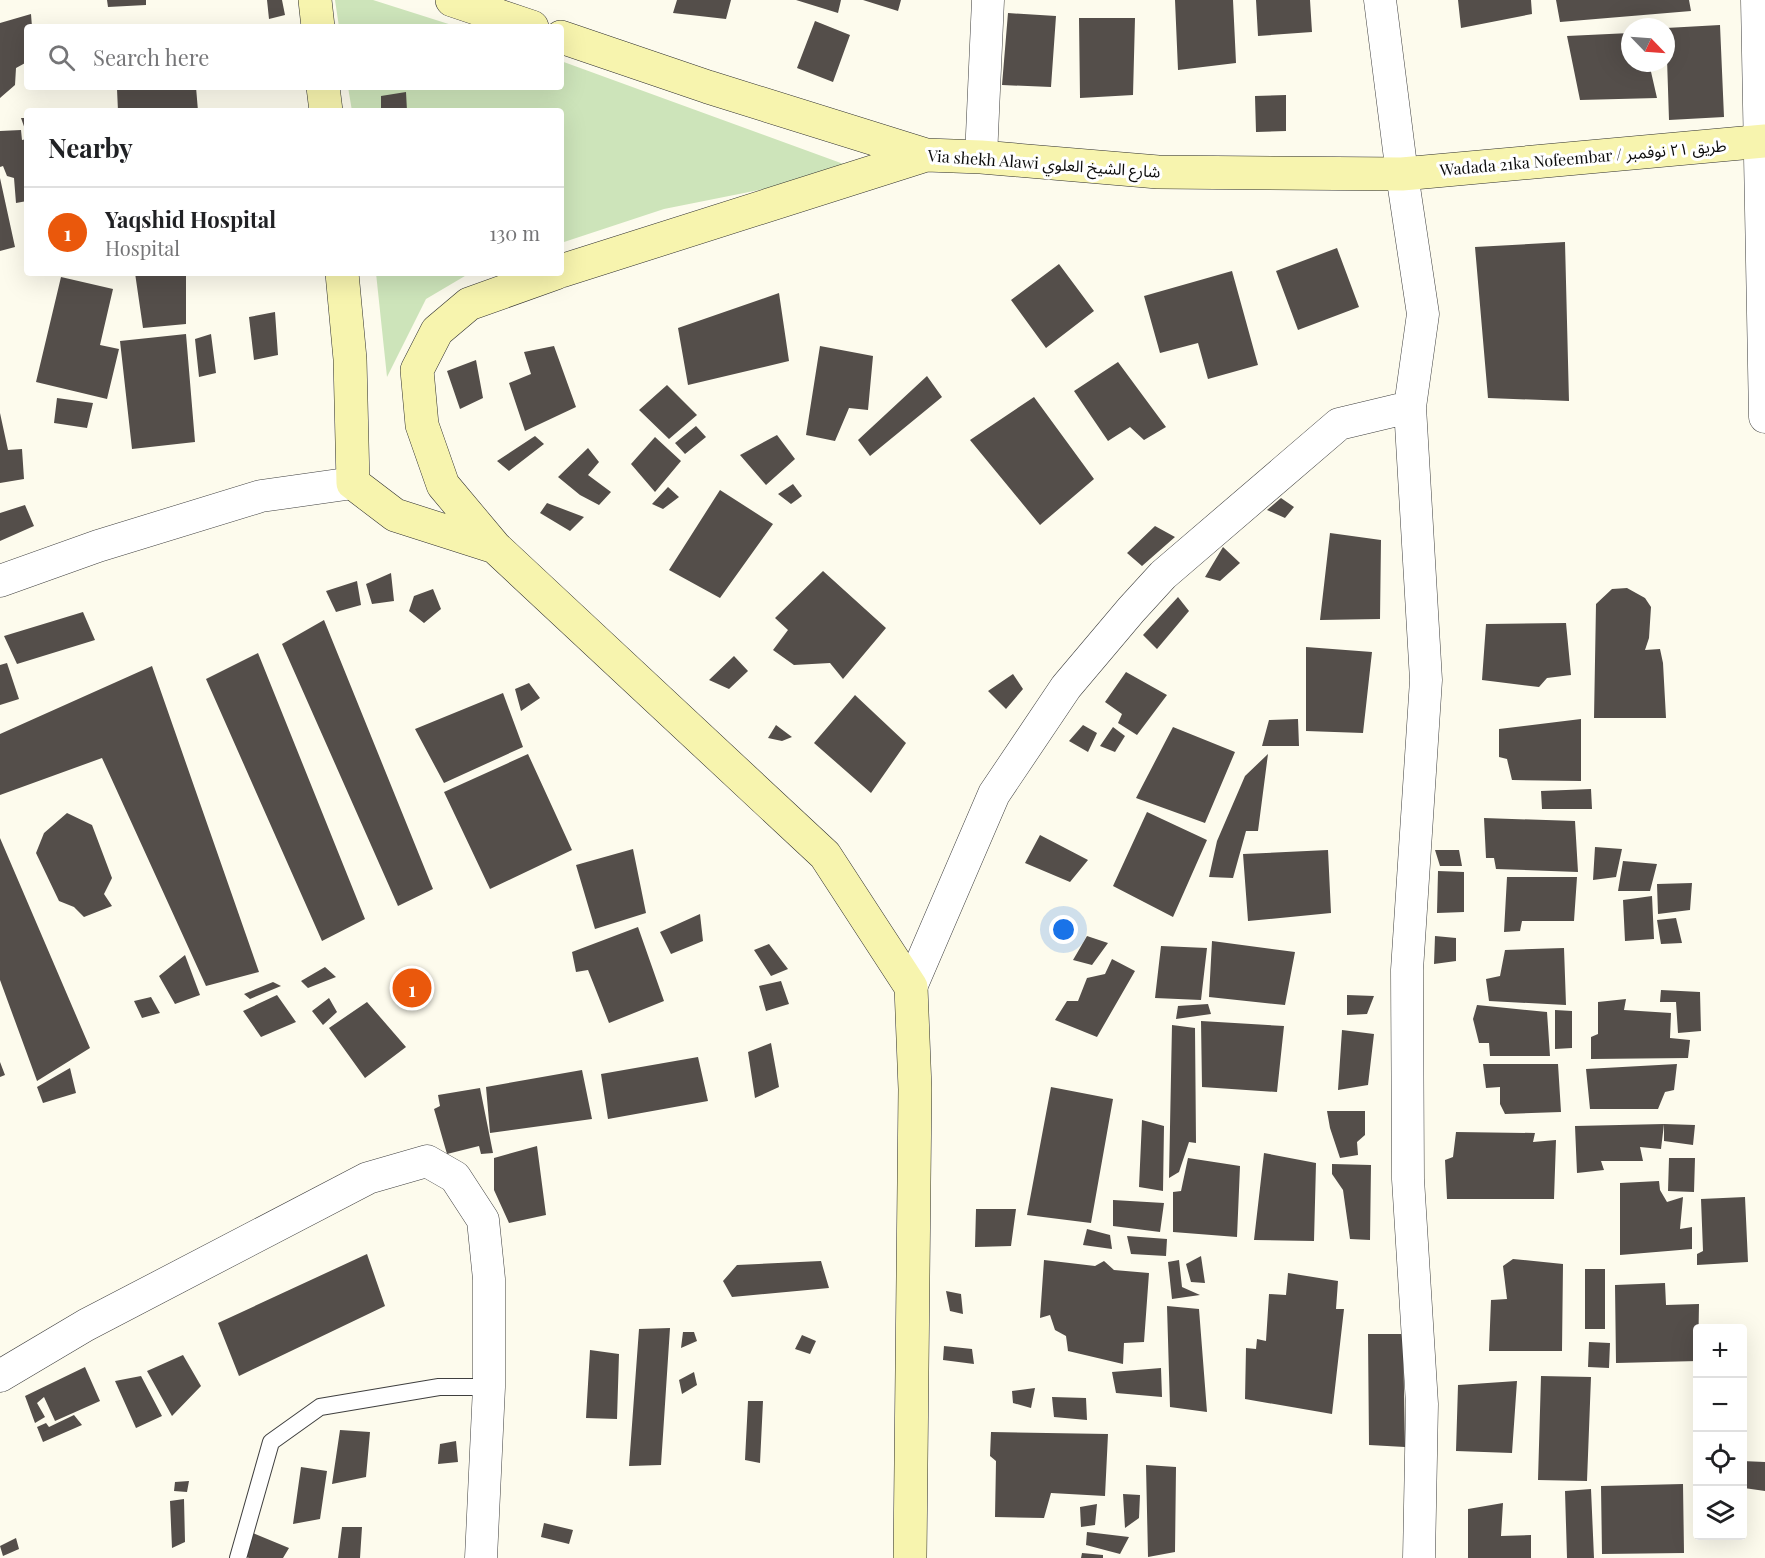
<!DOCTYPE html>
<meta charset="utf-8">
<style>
:root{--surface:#fff;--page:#f2f2f2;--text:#202124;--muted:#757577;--line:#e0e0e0;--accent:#ea580c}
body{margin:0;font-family:"Playfair Display","Noto Sans Arabic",serif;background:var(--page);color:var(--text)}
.controls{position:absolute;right:18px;bottom:18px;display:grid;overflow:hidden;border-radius:6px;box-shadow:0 6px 24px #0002}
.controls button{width:54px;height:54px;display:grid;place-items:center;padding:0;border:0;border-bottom:2px solid var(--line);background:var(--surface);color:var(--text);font:30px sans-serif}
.compass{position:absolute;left:1621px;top:18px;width:54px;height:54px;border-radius:50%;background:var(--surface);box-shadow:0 6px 24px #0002;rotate:115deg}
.you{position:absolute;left:1064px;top:930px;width:21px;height:21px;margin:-15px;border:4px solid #fff;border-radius:50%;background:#1a73e8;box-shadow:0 0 0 9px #1a73e833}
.badge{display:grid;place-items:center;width:39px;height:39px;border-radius:50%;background:var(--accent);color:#fff;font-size:20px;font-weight:700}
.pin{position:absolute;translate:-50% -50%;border:3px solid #fff;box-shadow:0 2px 6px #0006}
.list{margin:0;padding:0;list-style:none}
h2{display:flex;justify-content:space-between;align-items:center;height:78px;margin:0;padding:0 24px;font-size:26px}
h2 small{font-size:20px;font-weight:400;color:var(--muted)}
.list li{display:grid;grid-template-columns:39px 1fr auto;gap:18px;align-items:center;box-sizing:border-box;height:90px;padding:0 24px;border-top:2px solid var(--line)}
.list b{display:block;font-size:22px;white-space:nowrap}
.list p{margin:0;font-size:20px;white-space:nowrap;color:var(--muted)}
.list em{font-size:20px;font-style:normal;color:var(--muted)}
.icon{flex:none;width:33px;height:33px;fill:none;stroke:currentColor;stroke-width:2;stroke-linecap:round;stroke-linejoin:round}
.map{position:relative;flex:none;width:1765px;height:1558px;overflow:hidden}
.search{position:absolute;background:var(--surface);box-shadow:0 6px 24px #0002;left:24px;top:24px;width:540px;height:66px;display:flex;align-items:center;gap:15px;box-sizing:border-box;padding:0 21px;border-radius:6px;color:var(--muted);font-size:22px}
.panel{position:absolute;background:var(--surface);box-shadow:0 6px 24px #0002;left:24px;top:108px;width:540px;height:168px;border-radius:6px}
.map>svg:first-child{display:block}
.green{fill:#cde4ba}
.building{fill:#544e4a}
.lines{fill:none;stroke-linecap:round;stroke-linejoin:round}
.lane-casing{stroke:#3f3f3f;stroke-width:18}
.street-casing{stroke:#3f3f3f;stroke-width:33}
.secondary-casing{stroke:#2e2e2e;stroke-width:34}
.lane{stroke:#fff;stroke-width:16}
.street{stroke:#fff;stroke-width:32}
.secondary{stroke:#f7f4ae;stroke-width:33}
.labels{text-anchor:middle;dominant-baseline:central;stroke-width:6;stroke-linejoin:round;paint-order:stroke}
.street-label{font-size:16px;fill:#0c0c0c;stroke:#fff}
</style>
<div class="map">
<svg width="1765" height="1558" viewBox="0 0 1765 1558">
<rect width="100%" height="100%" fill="#fdfbed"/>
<path class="green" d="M335 0H373L458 27H339Z
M561 61 860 170 664 209 561 243V111H352L348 87H561Z
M376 273H470L426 299 387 377Z"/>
<path class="building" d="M107 0H146V5L108 7Z
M267 0H282L285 15 269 19Z
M677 0H731L726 19 673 13Z
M796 0H841L838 13Z
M863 0H901L898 11Z
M1175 0H1233L1236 63 1178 70Z
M1256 0H1310L1312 32 1258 36Z
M1458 0H1531L1532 14 1461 28Z
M1556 0H1689L1691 11 1560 22Z
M1008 13 1056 16 1051 87 1002 85Z
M31 14 32 27H27V62L16 68 15 85 0 98V23Z
M1079 18H1135L1133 95 1080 98Z
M815 21 850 35 833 82 797 68Z
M126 24H152L154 27H123Z
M1720 25 1724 117 1669 120 1666 28Z
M1630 33V63H1649L1657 98 1580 100 1567 36Z
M131 87H196L198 111H118L117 89Z
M406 92 407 111H381V96Z
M1286 95V131L1256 132 1255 96Z
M21 118H27V135Z
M21 130 22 140 27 139V201L16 203 14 178 7 176 3 166 0 167V131Z
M0 178 15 247 0 251Z
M1565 242 1569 401 1488 398 1475 247Z
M1337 248 1359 307 1298 330 1276 271Z
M1059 264 1094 311 1046 348 1011 300Z
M1232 271 1258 365 1208 379 1198 343 1160 353 1144 296Z
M135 273H186V324L143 328Z
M61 277 113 289 100 345 119 349 107 399 36 382Z
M779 293 789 361 688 385 678 328Z
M275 312 278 355 254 360 249 317Z
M186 334 195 442 132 449 120 341Z
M211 334 216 373 199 377 195 339Z
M554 346 576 407 525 431 509 383 531 374 524 352Z
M820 346 873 356 868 410 849 408 835 441 806 435Z
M476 360 483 398 460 409 447 371Z
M1118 362 1166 427 1144 440 1130 427 1108 441 1074 391Z
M927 376 942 397 870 456 858 440Z
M667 385 697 415 669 439 639 410Z
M1034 397 1094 479 1040 525 970 440Z
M57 398 93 403 87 428 54 423Z
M0 413 8 450 22 449 24 479 0 483Z
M696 426 706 437 685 454 675 443Z
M777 435 795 459 766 485 740 455Z
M535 436 544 444 509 471 497 461Z
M655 437 681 461 655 492 631 464Z
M588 448 599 462 588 475 611 492 599 505 580 495 558 477Z
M793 484 802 496 791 504 778 494Z
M668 487 679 497 663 509 652 504Z
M720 490 773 524 720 598 669 570Z
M1281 498 1294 507 1285 518 1267 510Z
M547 503 584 517 570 531 540 513Z
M25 505 34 526 0 541V513Z
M1155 526 1175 537 1142 566 1127 553Z
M1330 533 1381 540 1380 619 1320 620Z
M1223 547 1240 563 1220 581 1205 577Z
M823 571 886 628 843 679 830 663 794 665 773 650 788 630 775 618Z
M391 573 394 601 372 604 366 584Z
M357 581 361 605 336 612 326 591Z
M1627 588 1645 598 1651 607 1649 638 1645 650 1660 649 1663 663 1666 718H1594L1596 604 1612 589Z
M433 589 441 609 424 623 409 611 414 596Z
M1178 597 1189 611 1157 649 1143 635Z
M83 612 95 640 17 664 4 636Z
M324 620 433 889 398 906 282 644Z
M1566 623 1571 675 1547 678 1539 687 1482 680 1486 624Z
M1306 647 1372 652 1363 733 1306 731Z
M258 653 365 919 322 941 206 679Z
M734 656 748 671 729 689 709 680Z
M7 663 19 699 0 705V665Z
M152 666 259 972 206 986 102 758 0 795V734Z
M1126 672 1167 695 1137 735 1118 723 1122 714 1105 702Z
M1013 674 1023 689 1006 709 988 691Z
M529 683 540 698 521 711 515 689Z
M503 693 523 747 444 783 415 729Z
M855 695 906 743 871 793 814 743Z
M1298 719 1299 746H1262L1269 720Z
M1581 719V781L1512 780 1507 759 1499 757V729Z
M776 725 792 737 782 741 768 738Z
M1083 725 1097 733 1088 752 1069 741Z
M1113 727 1125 736 1115 752 1100 746Z
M1173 727 1235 752 1205 823 1136 798Z
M528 754 572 850 490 889 444 792Z
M1268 754 1258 831H1246L1233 878 1209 877 1217 841 1245 776Z
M1591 789 1592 809H1542L1541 791Z
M1147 812 1207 840 1173 917 1113 886Z
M67 813 92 825 112 878 104 894 112 906 84 917 74 907 59 901 36 853 44 833Z
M1484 818 1575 821 1578 872 1496 869 1494 858H1486Z
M1040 835 1088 860 1070 882 1025 863Z
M0 838 90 1048 37 1081 0 980Z
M1595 847 1622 849 1616 877 1593 880Z
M633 849 646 913 595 929 576 865Z
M1328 850 1331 913 1248 921 1243 854Z
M1435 850H1459L1462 866H1440Z
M1623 861 1657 864 1650 891H1618Z
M1438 871 1464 872V912L1437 913Z
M1507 877H1577L1574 921H1522L1520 931 1504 932Z
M1692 883 1690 910 1658 914 1657 884Z
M1652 896 1654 939 1625 941 1623 900Z
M700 914 703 941 671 954 660 932Z
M1676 918 1682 943 1661 944 1657 920Z
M638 927 664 1001 609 1023 588 970 576 972 572 952Z
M1087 936 1108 943 1092 965 1073 960Z
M1435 936 1456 938V961L1434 964Z
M1212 941 1295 952 1285 1005 1209 997Z
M769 944 788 969 771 976 754 950Z
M1161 946 1207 948 1201 1000 1155 998Z
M1564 948 1566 1005 1489 1001 1486 979 1500 976 1505 950Z
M185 955 200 995 175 1004 159 976Z
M1112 959 1135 971 1097 1037 1055 1020 1067 1001H1078L1087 978 1105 974Z
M325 967 336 977 308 988 301 981Z
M781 981 789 1004 766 1011 759 986Z
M273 982 281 986 250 999 244 994Z
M1661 990 1700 992 1701 1031 1678 1033 1676 1002H1660Z
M277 995 296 1022 261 1037 243 1011Z
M1347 995 1374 996 1367 1014 1347 1015Z
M151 997 160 1013 142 1018 134 1001Z
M329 998 337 1012 323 1025 312 1011Z
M1626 999 1624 1010 1671 1013 1670 1038 1690 1040 1688 1058 1591 1059V1037L1598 1034V1002Z
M367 1002 406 1047 365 1078 329 1028Z
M1208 1004 1211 1014 1176 1019 1178 1006Z
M1477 1005 1547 1012 1550 1056H1490L1489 1043H1479L1473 1019Z
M1555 1010 1572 1011V1048L1555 1049Z
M1201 1021 1284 1026 1277 1092 1202 1087Z
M1172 1025 1195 1028 1196 1143 1189 1142 1179 1172 1169 1178Z
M1342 1030 1374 1034 1368 1085 1338 1090Z
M771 1043 779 1087 755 1098 748 1052Z
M698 1057 708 1101 608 1119 601 1074Z
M0 1062 5 1075 0 1077Z
M1483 1064H1558L1561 1112 1505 1114 1500 1104V1087L1486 1088Z
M1677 1064 1674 1090 1665 1092 1658 1109H1590L1586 1069Z
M70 1068 76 1093 43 1103 37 1087Z
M582 1070 592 1119 490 1133 486 1087Z
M1051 1087 1113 1099 1091 1223 1027 1215Z
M480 1088 493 1153 481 1154 479 1146 447 1154 434 1109 440 1106 438 1095Z
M1327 1111H1365V1135L1357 1142 1358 1155 1340 1158 1330 1128Z
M1142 1120 1164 1126 1163 1191 1139 1187Z
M1664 1124 1661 1149 1640 1147 1643 1161H1601L1604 1170 1577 1173 1575 1126 1664 1124 1695 1125 1693 1145 1664 1141Z
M1456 1132 1535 1133 1533 1142 1556 1140 1554 1199H1447L1445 1160 1453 1157Z
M537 1146 546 1215 509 1223 494 1190V1158Z
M1264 1153 1316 1163 1314 1241 1254 1240Z
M1188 1158 1240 1166 1237 1237 1173 1232V1192L1181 1191Z
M1669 1158H1695L1694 1192 1668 1191Z
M1332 1164 1371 1165 1370 1240 1350 1239 1343 1190 1332 1174Z
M1659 1181 1660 1190 1667 1202 1683 1197 1680 1229 1692 1227V1249L1620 1255V1183Z
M1745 1197 1748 1262 1697 1265V1254L1703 1251 1701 1199Z
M1113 1200 1164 1203 1160 1232 1113 1226Z
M976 1209H1016L1011 1246 975 1247Z
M1087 1229 1110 1235 1112 1249 1083 1245Z
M1127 1236 1167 1239 1166 1256 1131 1254Z
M367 1254 385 1306 239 1376 218 1323Z
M1201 1256 1205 1283 1191 1282 1186 1264Z
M1513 1259 1563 1264 1562 1351H1489L1491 1300 1507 1299 1503 1266Z
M1044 1260 1095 1266 1104 1261 1114 1270 1149 1273 1144 1342 1124 1343 1123 1364 1068 1351 1066 1336 1055 1330 1050 1315 1040 1318Z
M1179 1260 1182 1287 1200 1295 1172 1299 1168 1262Z
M821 1261 829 1288 732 1297 723 1281 737 1265Z
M1585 1269H1605V1329H1585Z
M1288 1273 1338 1281 1336 1309H1344L1332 1414 1245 1399 1246 1348 1256 1349 1257 1339 1266 1341 1269 1294 1286 1295Z
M1665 1283 1666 1305 1699 1304 1698 1361 1616 1363 1615 1285Z
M946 1291 961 1294 963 1314 950 1311Z
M1167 1306 1199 1309 1207 1412 1170 1407Z
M670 1328 661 1465 629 1466 639 1329Z
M683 1332H694L697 1341 681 1348Z
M1368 1334H1403L1405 1447 1369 1445Z
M802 1335 816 1341 810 1354 795 1349Z
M1589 1342 1610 1343 1609 1368 1588 1367Z
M944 1346 972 1349 974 1364 943 1360Z
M590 1350 619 1354 617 1419 586 1418Z
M183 1355 201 1386 172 1416 147 1371Z
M85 1367 100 1401 55 1421 44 1397 37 1403 45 1417 35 1423 25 1396Z
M1161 1368 1162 1397 1116 1393 1112 1372Z
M694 1372 697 1385 682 1394 679 1380Z
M141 1376 162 1416 136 1428 115 1381Z
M1541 1376 1591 1377 1587 1481 1538 1480Z
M1517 1381 1512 1453 1456 1451 1458 1385Z
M1035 1388 1031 1408 1013 1403 1012 1391Z
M1052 1397 1086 1398 1087 1420 1054 1417Z
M748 1401H763L760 1463 745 1460Z
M74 1415 82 1425 43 1442 37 1427 46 1423 49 1427Z
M340 1430 370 1432 366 1477 332 1484Z
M991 1432 1108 1434 1105 1496 1051 1493 1044 1518 995 1517 996 1461 990 1456Z
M456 1441 458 1462 438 1464 440 1444Z
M1742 1461 1765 1462V1491L1744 1488 1742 1485Z
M1146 1465 1176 1467 1175 1552 1148 1557Z
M301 1467 327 1471 320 1519 293 1524Z
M189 1481 187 1492 174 1491 175 1482Z
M1683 1484 1684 1553 1602 1554 1601 1486Z
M1591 1489 1594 1558H1567L1565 1491Z
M1123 1494 1140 1495 1139 1518 1125 1528Z
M184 1499 185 1542 172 1548 170 1501Z
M1503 1503 1501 1536 1531 1535V1558H1468V1509Z
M1097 1504 1095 1525 1081 1527 1080 1507Z
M544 1523 573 1530 569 1544 541 1537Z
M342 1527H362L360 1558H338Z
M1087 1532 1129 1537 1120 1554 1086 1545Z
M253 1533 289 1548 283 1558H249L244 1556Z
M16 1538 19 1549 3 1556 0 1546Z
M1082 1553 1103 1555V1558H1081Z"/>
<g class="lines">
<defs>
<path id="lane" d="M238 1558 271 1442 320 1407 439 1387H489"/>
<path id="street" d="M1380 0 1402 174 1423 314 1410 407 1426 680 1407 970 1408 1179 1422 1404 1419 1558
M1757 0 1765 417
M981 157 988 0
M0 581 98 546 261 496 353 483
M911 987 994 794 1066 687 1131 610 1163 575 1339 424 1410 407
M0 1376 86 1325 368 1178 427 1161 455 1177 483 1220 489 1279V1387L481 1558"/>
<path id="secondary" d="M315 0 318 27
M452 0 532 27
M561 37 708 87 926 155 981 157 1158 172 1402 174 1765 141
M323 87 326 111
M561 271 926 155
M342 273 350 359 353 483 395 515 495 547 825 855 911 987 915 1089 910 1558
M495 547 443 485 422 425 417 370 437 331 469 304 556 273"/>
</defs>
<use href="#lane" class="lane-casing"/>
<use href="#street" class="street-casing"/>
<use href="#secondary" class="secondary-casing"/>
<use href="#lane" class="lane"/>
<use href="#street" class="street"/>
<use href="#secondary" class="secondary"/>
</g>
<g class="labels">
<g class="street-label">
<text transform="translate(1583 157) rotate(-5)">Wadada 21ka Nofeembar / طريق ٢١ نوفمبر</text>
<text transform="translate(1044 163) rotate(4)">Via shekh Alawi شارع الشيخ العلوي</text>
</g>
</g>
</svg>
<div class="controls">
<button>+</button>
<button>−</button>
<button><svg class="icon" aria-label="locate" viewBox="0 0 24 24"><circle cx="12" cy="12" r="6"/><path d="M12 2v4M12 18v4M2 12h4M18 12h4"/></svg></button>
<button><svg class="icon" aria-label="layers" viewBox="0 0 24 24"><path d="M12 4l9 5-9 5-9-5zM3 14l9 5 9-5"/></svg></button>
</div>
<svg class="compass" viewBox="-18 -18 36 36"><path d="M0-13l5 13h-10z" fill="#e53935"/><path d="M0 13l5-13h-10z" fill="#757577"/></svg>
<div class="you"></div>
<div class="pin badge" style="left:412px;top:988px">1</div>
<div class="search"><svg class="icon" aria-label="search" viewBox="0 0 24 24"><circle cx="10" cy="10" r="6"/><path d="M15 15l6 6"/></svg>Search here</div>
<section class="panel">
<h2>Nearby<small></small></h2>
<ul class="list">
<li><span class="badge">1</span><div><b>Yaqshid Hospital</b><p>Hospital</p></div><em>130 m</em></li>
</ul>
</section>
</div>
